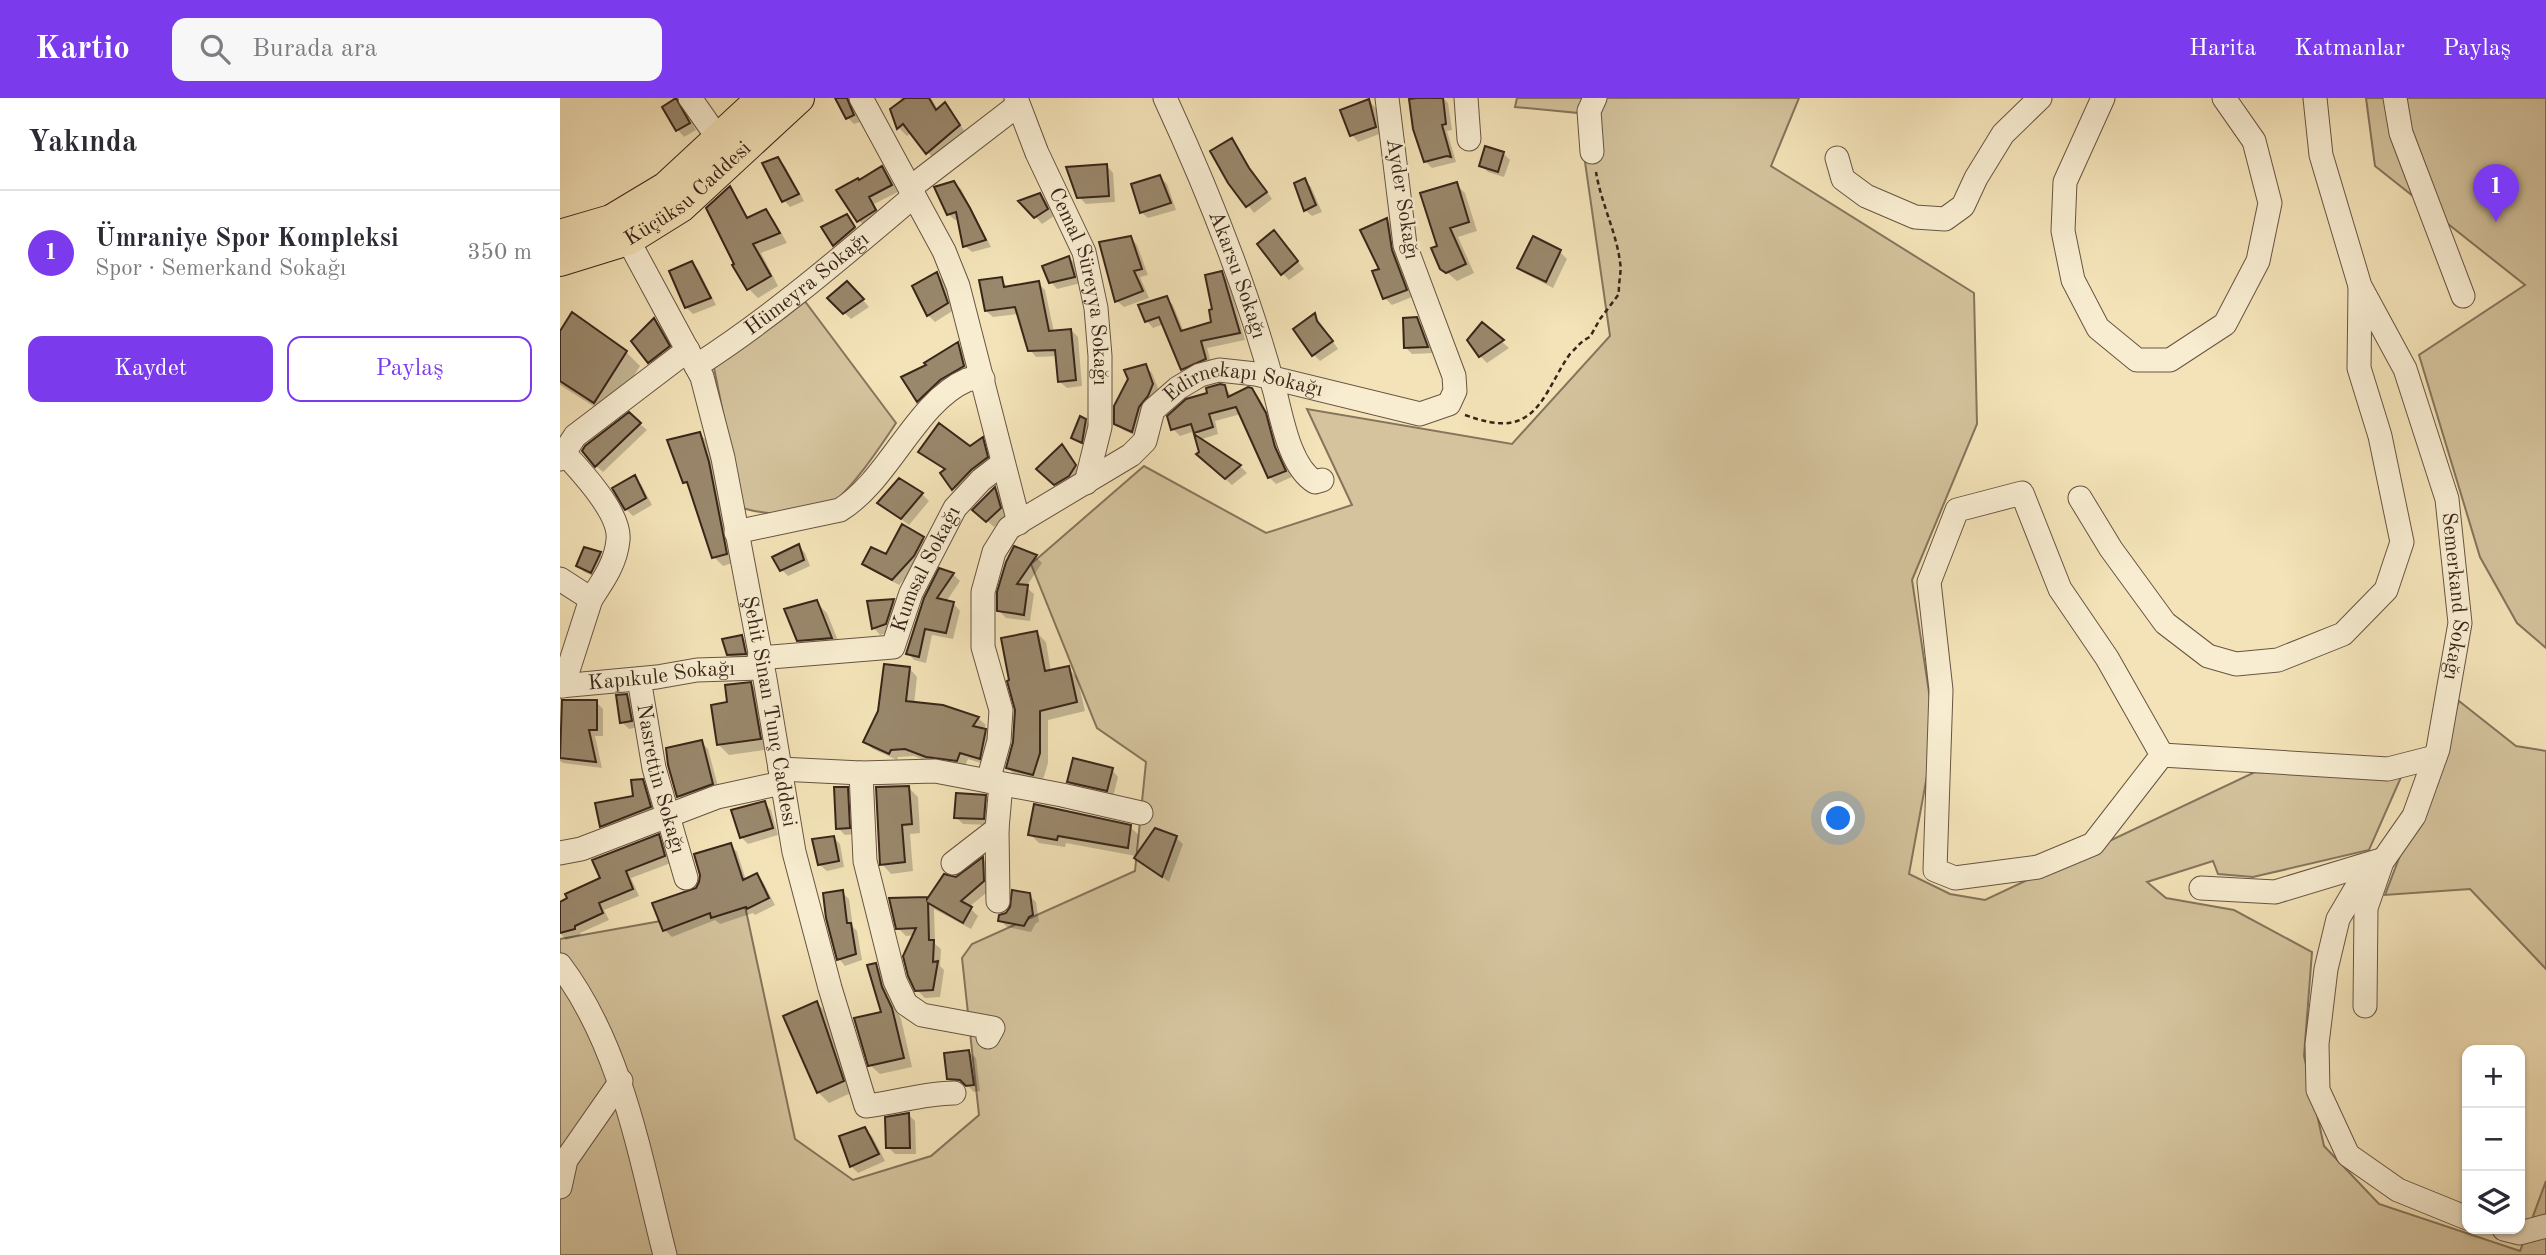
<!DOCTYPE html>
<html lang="tr">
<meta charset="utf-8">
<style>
:root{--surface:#fff;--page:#f7f7f7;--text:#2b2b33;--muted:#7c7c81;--line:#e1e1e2;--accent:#7c3aed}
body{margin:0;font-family:"Old Standard TT",serif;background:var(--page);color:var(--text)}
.controls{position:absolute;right:21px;bottom:21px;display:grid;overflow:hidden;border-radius:14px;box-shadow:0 2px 5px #0004}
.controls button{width:63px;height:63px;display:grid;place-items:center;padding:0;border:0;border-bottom:2px solid var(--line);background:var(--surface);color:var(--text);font:35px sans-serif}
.you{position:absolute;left:1279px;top:721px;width:24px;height:24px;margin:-18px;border:5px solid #fff;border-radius:50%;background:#1a73e8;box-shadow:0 0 0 10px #1a73e833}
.badge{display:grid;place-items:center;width:46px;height:46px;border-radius:50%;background:var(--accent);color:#fff;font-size:23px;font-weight:700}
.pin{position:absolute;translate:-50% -58px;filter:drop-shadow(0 2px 4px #0008)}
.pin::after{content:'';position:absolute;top:37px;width:24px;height:21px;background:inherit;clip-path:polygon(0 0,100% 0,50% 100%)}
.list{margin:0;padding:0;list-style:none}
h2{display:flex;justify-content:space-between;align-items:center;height:91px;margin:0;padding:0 28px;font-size:30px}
h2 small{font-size:23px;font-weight:400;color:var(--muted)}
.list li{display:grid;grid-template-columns:46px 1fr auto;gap:21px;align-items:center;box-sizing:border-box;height:126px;padding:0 28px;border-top:2px solid var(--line)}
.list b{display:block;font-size:26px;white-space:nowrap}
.list p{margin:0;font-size:23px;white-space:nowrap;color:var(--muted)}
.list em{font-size:23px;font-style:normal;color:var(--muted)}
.actions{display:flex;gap:14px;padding:21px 28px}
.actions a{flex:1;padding:16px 0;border:2px solid var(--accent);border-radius:14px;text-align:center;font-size:24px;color:var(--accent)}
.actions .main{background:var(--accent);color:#fff}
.icon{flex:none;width:38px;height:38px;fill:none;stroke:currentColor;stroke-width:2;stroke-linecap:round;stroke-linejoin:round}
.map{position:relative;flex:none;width:1986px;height:1157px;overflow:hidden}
header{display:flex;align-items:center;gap:42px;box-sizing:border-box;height:98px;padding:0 35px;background:var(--accent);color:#fff}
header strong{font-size:33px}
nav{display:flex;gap:38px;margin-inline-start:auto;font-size:24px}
.search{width:490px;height:63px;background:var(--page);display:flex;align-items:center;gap:18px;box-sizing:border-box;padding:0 24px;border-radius:14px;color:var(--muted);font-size:26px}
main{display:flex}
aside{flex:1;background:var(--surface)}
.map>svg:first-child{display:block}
.green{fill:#d4c39d;stroke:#86745c;stroke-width:2}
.shadow{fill:#0003}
.building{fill:#9a886c;stroke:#39251a;stroke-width:2}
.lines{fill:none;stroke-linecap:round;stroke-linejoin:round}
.minor-casing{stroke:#685442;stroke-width:25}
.major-casing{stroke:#39251a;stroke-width:32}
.path{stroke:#39251a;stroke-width:2.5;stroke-dasharray:5 3.5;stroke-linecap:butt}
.minor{stroke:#f8edd1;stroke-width:23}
.major{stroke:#f4e3b8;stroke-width:30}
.labels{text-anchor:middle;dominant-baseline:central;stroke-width:5;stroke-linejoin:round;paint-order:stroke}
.street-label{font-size:21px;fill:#39251a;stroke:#f8edd1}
</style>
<header>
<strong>Kartio</strong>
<div class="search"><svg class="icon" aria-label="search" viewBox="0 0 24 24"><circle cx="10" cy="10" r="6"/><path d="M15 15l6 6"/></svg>Burada ara</div>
<nav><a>Harita</a><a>Katmanlar</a><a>Paylaş</a></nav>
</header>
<main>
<aside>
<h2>Yakında<small></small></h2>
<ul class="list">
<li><span class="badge">1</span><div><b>Ümraniye Spor Kompleksi</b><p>Spor · Semerkand Sokağı</p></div><em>350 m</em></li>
</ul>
<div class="actions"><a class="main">Kaydet</a><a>Paylaş</a></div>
</aside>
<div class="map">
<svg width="1986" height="1157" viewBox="0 0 1986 1157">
<rect width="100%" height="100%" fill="#f4e3b8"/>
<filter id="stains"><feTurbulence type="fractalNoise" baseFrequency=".00286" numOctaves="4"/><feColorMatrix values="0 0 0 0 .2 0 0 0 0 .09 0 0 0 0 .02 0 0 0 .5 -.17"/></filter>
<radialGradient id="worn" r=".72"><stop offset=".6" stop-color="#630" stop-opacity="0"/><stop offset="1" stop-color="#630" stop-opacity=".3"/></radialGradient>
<path class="green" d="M957 0H1239L1211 68 1414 195 1417 326 1352 482 1375 634 1349 776 1390 796 1425 802 1695 674 1842 677 1809 752 1693 779 1658 776 1653 763 1587 784 1606 800 1674 812 1752 854 1744 958 1764 1048 1819 1106 1960 1153 1986 1083V1157H0V841L185 808 235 1041 293 1082 371 1058 419 1017 402 860 412 846 575 773 586 664 537 630 471 466 584 368 706 435 792 407 747 311 952 346 1050 238 1018 15 955 9Z
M1806 0H1986V550L1957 525 1920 459 1859 257 1965 187 1815 68Z
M244 202 336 325C322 346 288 398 267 408 243 419 206 417 182 410L154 270Z
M1899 603 1956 648 1986 653V871L1910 791 1825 797Z"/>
<path class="shadow" d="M277 0H296L293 8 300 24 294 26 288 20Z
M340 0H371L378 12 385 7 407 36 375 63 352 34 347 38 339 30 333 12 343 3Z
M851 0H883L888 5 892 32 887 33 896 64 872 70 865 63 855 30Z
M116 3 122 9 136 32 124 39 118 32 104 9Z
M809 3 816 10 822 35 798 44 792 37Z
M672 43 712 101 694 115 670 84Z
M943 55 950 62 944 79 928 74 921 67Z
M218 61 225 68 244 103 230 109 224 102Z
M547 68 553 75 555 104 526 106 519 99Z
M322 71 328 77 338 94 314 106 321 119 305 130 278 93 300 84Z
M600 79 607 86 616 112 588 120 581 114Z
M745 82 751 89 762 114 752 118 745 112Z
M394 85 401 91 431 149 412 154 405 148 399 121 395 122 388 116Z
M896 86 905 95 917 133 898 139 914 175 897 183 882 170 879 149Z
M168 91 177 100 189 121 205 113 214 122 227 145 201 155 218 188 198 200 189 191Z
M480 97 487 104 494 118 482 126 462 104Z
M287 119 301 137 281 153 275 146Z
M827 122 834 128 852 199 832 207 825 200 821 172Z
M571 140 577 147 588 177 580 179 589 200 564 209 557 203Z
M720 141 744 171 729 182 723 176Z
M974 141 1000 154 1007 161 993 190 966 176 959 170Z
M509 160 516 166 521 185 497 191 491 184Z
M132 165 138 171 156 207 133 216 126 209Z
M661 175 668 182 685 242 647 250 652 268 629 278 622 271 604 226 593 230 587 223 606 200 613 207 624 234 653 225Z
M377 176 384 183 394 212 375 224 368 217Z
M441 181 448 190 478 185 485 192 494 234 511 232 518 239 522 288 507 290 500 284 498 258 476 259 470 252 459 216 433 219 426 213Z
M294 192 309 209 291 221 269 200Z
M755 217 778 251 760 263 754 257Z
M856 221 863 228 874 255 852 256 845 249Z
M94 222 101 229 115 256 96 270 90 263Z
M922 226 949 250 927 265 920 258Z
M0 236 66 254 80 268 49 318 0 287Z
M398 246 404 253 410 275 365 309 343 280 369 268Z
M585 268 592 275 599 293 579 339 563 332 556 325Z
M665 289 672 299 691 291 698 298 712 323 721 357 732 379 716 386 709 379 681 316 655 323 658 336 642 341 635 333 620 338 613 331 609 319Z
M69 317 87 332 43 374 36 368Z
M525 322 532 329 528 350 513 339Z
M140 336 149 345 175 464 163 468 154 459 131 390 125 384Z
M637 340 680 368 687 375 672 387 644 362Z
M422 342 429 348 433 366 400 397 383 375 386 373 360 353 410 350Z
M502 349 522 375 502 393 478 371Z
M74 380 81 386 92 407 73 418 66 411Z
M435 391 441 397 447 417 434 429 415 412Z
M362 396 369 403 349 427 320 405Z
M363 441 369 447 360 464 339 487 310 471 304 465 326 458Z
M239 448 245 455 250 468 228 478 221 471Z
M25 451 40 456 47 462 38 480 24 474 18 468Z
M476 459 482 465 466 489 474 496 470 523 446 520 439 513Z
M380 473 393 476 400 483 386 504 394 506 400 513 393 541 372 537 366 565 354 562 348 555Z
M334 503 340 509 332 533 320 537 314 530 309 505Z
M256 504 267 515 281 550 249 553 238 542Z
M477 535 486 544 491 574 508 570 517 579 525 613 488 622V665L482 685 457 679 448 670Z
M182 539 189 546 192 563H175L168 556Z
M350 571 357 579 354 606 382 609 418 620 426 627 424 631 433 640 427 667 408 661 404 670 375 666 354 658 338 659 337 662 313 651 305 644Z
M191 586 201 597 210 651 169 657 158 646 169 606Z
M67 598 74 605 78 629 69 631 62 624Z
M36 604 43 611V638H35L42 670 3 665 0 663V640L4 641Z
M141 644 148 651 159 692 125 705 119 698Z
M552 672 558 679 553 699 515 690 509 683Z
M82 683 89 690 97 716 48 734 42 728 75 699Z
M348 689 358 699 360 735 350 736 353 773 331 776 322 766Z
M287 690 294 697 295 736 285 737 278 730Z
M425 699 432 705 430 727 403 726 396 719Z
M204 705 211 712 218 737 188 746 181 739Z
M570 729 579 737 576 758 506 745 505 749 479 745 470 736Z
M98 738 105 745 111 765 71 780 79 798 44 812 49 822 20 835 21 837 6 842 0 835V806L42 781Z
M274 740 280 746 284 769 267 773 260 767Z
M616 740 623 746 609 784 577 760Z
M170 747 177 754 186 782 197 777 203 784 215 807 195 817 193 815 160 826 155 822 112 839 105 832 95 807 138 790Z
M423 761 430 769 431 791 409 809 418 818 411 831 374 811 375 846 381 851 380 868 384 872 380 899 365 900 357 892 355 837 346 838 338 830 367 800 369 803Z
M282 794 289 801 293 829 297 833 302 862 285 868 279 861Z
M469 797 476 804 479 824 476 825 471 834 447 829 440 822Z
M315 867 325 876 331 900 341 921 352 969 320 976 310 967 323 915Z
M257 905 267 915 293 994 269 1005 258 994Z
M409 954 416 960 420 993 414 994 408 988 395 987 389 980Z
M349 1017 355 1023 356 1056H335L328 1049Z
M305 1031 312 1038 325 1063 298 1075 291 1068Z"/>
<path class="building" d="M116 0 130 25 116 33 102 9Z
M275 0H287L294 17 286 21Z
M345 0H369L376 12 385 4 400 27 366 56 343 26 337 31 330 11Z
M857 0H883L886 26 882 27 891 59 887 58 864 64 853 31 849 1Z
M809 1 816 29 790 38 780 12Z
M672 40 689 70 707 94 686 109 668 85 650 53Z
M925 48 944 54 938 74 919 68Z
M218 59 239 96 222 104 202 65Z
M547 66 549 98 517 100 506 69Z
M322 68 332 87 309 99 316 112 297 124 276 92 298 80 299 82Z
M600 77 611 105 580 115 571 86Z
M745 80 756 107 744 113 734 85Z
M394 83 410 110 426 142 403 149 396 114 387 117 374 89Z
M897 84 909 124 890 130 906 166 886 175 880 171 871 150 877 148 860 95Z
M170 88 187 120 206 111 220 135 193 146 211 178 187 192 172 167 174 166 146 110Z
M480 95 488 111 474 120 458 103Z
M287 116 295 129 273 148 261 129Z
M827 120 832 152 847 192 823 201 812 173 819 171 800 132Z
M714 132 738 163 721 177 697 146Z
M571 138 582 171 574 173 583 193 555 204 539 144Z
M973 138 1001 152 986 184 957 170Z
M509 158 515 179 489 185 482 168Z
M132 163 151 200 125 210 109 173Z
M662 173 680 235 641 243 646 261 621 272 599 219 585 224 578 207 607 198 621 233 651 224 649 212 652 211 645 177Z
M377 174 388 205 367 218 352 188Z
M442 179 444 189 479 183 489 233 511 231 516 282 498 284 495 252 468 253 455 209 425 213 419 182Z
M287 183 304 201 283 216 267 200Z
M12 214 67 253 34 305 0 283V233Z
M755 215 757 223 773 243 752 258 733 231Z
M857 219 868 249 844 250 843 220Z
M94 220 110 248 88 265 71 243Z
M922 224 944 242 919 259 907 242Z
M398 244 404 268 380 282 357 304 341 279 366 267 364 265Z
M586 266 593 286 588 298 579 309 572 334 554 326V308L568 281 564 272Z
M660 286 665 287 668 299 688 289 692 290 706 315 715 349 726 373 708 380 676 309 649 316 653 329 634 335 631 326 611 332 607 318 626 301 647 295 646 290Z
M69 314 81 325 35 369 22 353 25 348Z
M520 318 526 321 522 345 511 340Z
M379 325 410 348 423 339 428 359 411 372 392 392 380 375 385 371 358 354Z
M140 334 149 364 167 456 152 460 127 384 123 385 107 342Z
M634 336 681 367 665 381 636 356 639 354Z
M502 346 516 367 509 378 494 387 476 371Z
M75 377 86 400 65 412 52 390Z
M339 380 363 395 341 421 317 405Z
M435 389 441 410 426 424 412 412Z
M342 426 364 439 354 458 332 482 302 466 311 449 326 456Z
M239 446 244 462 220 473 212 459Z
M454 448 477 457 457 486 468 487 464 517 437 513V494L446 464Z
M24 449 41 454 31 475 16 468Z
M379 470 394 475 377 500 394 504 386 535 365 531 359 559 346 556 364 500Z
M334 501 326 526 312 531 307 503Z
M257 502 272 540 237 543 224 511Z
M477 533 485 573 509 568 517 604 480 613V655L473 677 446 670 453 644 455 612 447 583 449 582 441 540Z
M182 537 186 556 167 557 162 541Z
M324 566 350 569 346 603 383 607 419 619 413 628 426 631 420 661 400 655 397 663 366 659 345 651 331 652 329 656 303 644 318 613Z
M191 584 201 641 157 647 151 607 167 604 165 587Z
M67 596 72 623 60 625 56 597Z
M2 602H37V632H29L36 664 0 660Z
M142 642 153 686 117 699 108 667 106 650Z
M513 660 553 670 547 693 507 684Z
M83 681 91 709 40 729 35 705 73 698 71 682Z
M349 688 352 726 342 727 345 764 320 767 316 689Z
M274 689H288L290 730 276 731Z
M396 695 426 697 424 721 394 720Z
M205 703 213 730 180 740 171 712Z
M474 706 571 727 568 750 498 738 497 742 468 737Z
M595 730 617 738 602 779 574 760Z
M99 736 105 758 66 773 73 791 39 805 43 815 15 828V831L0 835V804L7 800 5 796 40 780 32 762Z
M274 738 279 763 258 767 252 741Z
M171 745 183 782 197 775 209 800 187 811 186 809 151 820 150 815 103 833 92 805 136 790 139 784 140 777 134 756Z
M423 759 424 783 401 803 412 809 403 825 368 805 369 842H374L373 864 378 863 373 892 355 893 348 878 343 858 356 830 336 831 329 800 367 799V801L384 776 396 779Z
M283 792 287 825H291L296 856 277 862 266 820 263 795Z
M452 792 470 795 473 817 469 819 464 828 438 823 439 817 446 815 450 809Z
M316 865 322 889 332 910 344 960 308 968 294 920 321 914 307 867Z
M257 903 284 983 257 995 223 918Z
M409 952 414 987 406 988 400 982 387 981 384 955Z
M349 1015 350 1050H326L325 1019Z
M305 1029 319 1056 290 1069 279 1038Z"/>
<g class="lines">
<defs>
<g id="minor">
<path d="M130 0 158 40"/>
<path d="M301 0 384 153 398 188 459 425"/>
<path id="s1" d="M456 0 477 55 524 154 536 210 540 258V329L526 385"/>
<path id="s2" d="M605 0C649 95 688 192 715 294 722 321 730 369 755 384L762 382"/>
<path d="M906 0 909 41"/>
<path d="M1543 0 1505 84 1503 133 1513 182 1538 230 1577 262H1610L1665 226 1698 163 1710 105 1694 43 1664 0"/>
<path id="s3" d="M1755 0 1761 57 1800 188 1845 271 1887 401 1900 525 1878 651 1854 718 1824 761 1798 787 1778 821 1766 871 1757 946 1758 992 1788 1057 1838 1092 1907 1120"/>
<path d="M1835 0 1841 35 1903 198"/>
<path d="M1032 54 1029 13 1035 0"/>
<path d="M1277 60 1283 81 1306 98 1355 119 1385 121 1403 108 1416 80 1443 36 1480 0"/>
<path d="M350 90 458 7"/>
<path id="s4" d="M68 142 142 279 163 360 205 581 234 754 270 890 306 1008C336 1005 364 995 394 995"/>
<path id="s5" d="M136 268C214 218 284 157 354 98"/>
<path d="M4 355C21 373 61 416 58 442 56 465 43 483 31 501"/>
<path d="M0 361 15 338 128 252"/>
<path d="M1462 395 1500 491 1547 560 1602 657 1533 746 1478 769 1395 780 1375 772 1381 592 1369 484 1397 412Z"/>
<path d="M1520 400 1551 451 1605 525 1648 558 1676 566 1718 562 1783 536 1826 492 1842 444 1820 338 1799 270 1800 191"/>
<path d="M176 434 280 412C329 382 356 304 407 282 412 280 418 281 423 281"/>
<path d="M0 481 31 501 3 588"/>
<path id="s6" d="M199 560 333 549 351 495 395 410 421 382 443 365"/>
<path id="s7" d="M79 581 94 670 126 780"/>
<path id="s8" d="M0 588 97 579 137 572 201 570"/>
<path d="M1602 657 1828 671 1875 659"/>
<path d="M220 671 301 675"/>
<path id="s9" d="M428 683 439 643 441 612 423 549V494L434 454 449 430 571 357 585 343 593 312 618 290 640 277 659 272 696 276 860 316 889 306 895 293 894 278 845 147 827 0"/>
<path d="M437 731 438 803"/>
<path d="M0 755 21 751 157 699 222 685"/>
<path d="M393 765 437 731 441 686"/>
<path d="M1641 790 1715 794 1821 762"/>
<path d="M0 867C62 949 80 1059 105 1157"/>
<path d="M1805 908 1806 810 1821 767"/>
<path d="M428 939 433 930 362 917 346 906 335 883 305 763 301 675 375 673 502 697 581 715"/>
<path d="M0 1089 6 1062 61 983"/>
<path d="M1944 1131 1960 1135 1986 1128"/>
</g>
<g id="major">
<path d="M0 137 51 122 106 89 202 0"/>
<path id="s10" d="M0 163 68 142 121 109 239 0"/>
</g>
</defs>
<use href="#minor" class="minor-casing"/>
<use href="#major" class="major-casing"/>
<path class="path" d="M905 317C939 329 964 332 985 298 994 284 1000 270 1010 256 1017 249 1021 243 1030 239L1040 221 1059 196C1058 185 1062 174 1060 164 1056 133 1041 105 1036 74"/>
<use href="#minor" class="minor"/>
<use href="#major" class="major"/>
</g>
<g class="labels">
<g class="street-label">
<text stroke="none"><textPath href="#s10" startOffset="147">Küçüksu Caddesi</textPath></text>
<text transform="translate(842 101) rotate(81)">Ayder Sokağı</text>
<text stroke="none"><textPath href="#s2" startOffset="191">Akarsu Sokağı</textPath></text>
<text stroke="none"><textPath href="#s5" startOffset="138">Hümeyra Sokağı</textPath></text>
<text stroke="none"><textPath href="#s1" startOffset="201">Cemal Süreyya Sokağı</textPath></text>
<text stroke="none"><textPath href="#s9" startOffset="558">Edirnekapı Sokağı</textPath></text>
<text stroke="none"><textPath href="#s6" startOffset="219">Kumsal Sokağı</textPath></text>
<text stroke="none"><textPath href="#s3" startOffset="523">Semerkand Sokağı</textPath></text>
<text stroke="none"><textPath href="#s8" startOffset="102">Kapıkule Sokağı</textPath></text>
<text stroke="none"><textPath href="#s4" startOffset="497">Şehit Sinan Tunç Caddesi</textPath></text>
<text stroke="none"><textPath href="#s7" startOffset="102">Nasrettin Sokağı</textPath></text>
</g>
</g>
<rect width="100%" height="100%" filter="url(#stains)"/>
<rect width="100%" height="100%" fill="url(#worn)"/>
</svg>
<div class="controls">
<button>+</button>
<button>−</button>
<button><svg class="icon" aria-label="layers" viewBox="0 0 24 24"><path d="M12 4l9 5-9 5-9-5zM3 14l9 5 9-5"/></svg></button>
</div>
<div class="you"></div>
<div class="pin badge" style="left:1936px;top:124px">1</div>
</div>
</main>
